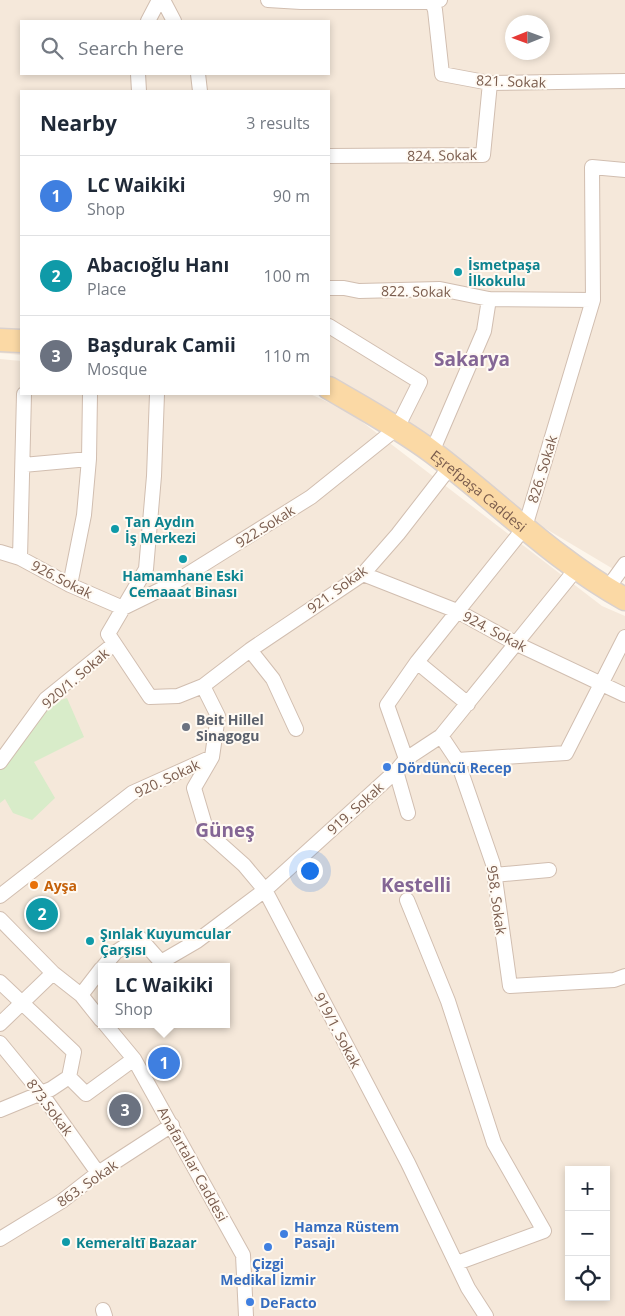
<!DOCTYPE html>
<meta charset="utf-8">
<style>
:root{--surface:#fff;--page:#f2f2f3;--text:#1f2937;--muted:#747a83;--line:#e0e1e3;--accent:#0b8043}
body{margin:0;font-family:"Open Sans",sans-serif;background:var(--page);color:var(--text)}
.controls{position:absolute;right:15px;bottom:15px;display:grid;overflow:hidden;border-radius:0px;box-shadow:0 2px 8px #0003}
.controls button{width:45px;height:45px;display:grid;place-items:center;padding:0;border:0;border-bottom:1px solid var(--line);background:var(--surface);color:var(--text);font:25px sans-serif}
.compass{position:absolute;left:505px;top:15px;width:45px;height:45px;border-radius:50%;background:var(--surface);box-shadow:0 2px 8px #0003;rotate:269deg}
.you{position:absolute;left:309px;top:870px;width:18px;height:18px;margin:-12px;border:4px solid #fff;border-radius:50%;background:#1a73e8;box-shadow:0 0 0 8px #1a73e833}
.badge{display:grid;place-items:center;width:32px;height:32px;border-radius:50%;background:var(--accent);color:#fff;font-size:16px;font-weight:700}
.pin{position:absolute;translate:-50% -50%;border:2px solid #fff;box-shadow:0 1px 5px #0006}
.popup{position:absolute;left:98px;top:963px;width:132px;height:65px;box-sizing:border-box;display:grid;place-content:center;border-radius:0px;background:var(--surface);filter:drop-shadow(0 1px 4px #0005);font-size:16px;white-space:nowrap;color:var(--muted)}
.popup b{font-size:19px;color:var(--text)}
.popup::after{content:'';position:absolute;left:50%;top:100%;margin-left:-10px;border:10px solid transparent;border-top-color:var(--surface)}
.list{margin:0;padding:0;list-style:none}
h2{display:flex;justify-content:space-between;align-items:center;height:65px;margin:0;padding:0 20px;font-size:21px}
h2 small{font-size:16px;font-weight:400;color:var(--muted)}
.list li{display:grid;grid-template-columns:32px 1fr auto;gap:15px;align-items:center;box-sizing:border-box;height:80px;padding:0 20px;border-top:1px solid var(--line)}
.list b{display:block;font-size:19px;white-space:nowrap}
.list p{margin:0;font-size:16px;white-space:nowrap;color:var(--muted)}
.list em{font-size:16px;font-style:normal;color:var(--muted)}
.icon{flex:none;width:28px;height:28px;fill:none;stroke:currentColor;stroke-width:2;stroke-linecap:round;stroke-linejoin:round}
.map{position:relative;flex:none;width:625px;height:1316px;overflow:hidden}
.search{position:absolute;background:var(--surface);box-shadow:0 2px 8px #0003;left:20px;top:20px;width:310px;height:55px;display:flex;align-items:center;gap:12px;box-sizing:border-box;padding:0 18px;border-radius:0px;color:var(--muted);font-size:19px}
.panel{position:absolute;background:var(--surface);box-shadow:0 2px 8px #0003;left:20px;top:90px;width:310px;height:305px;border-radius:0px}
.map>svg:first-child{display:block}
.residential{fill:#f5e8da;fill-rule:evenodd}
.green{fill:#d8ecc9}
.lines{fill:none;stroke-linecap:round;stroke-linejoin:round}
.minor-casing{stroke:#d1beb0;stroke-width:16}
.primary-casing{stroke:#dad1cd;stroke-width:25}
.minor{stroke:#fff;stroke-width:14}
.primary{stroke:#fbd9a5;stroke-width:22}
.culture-dot{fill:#0f9aa8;stroke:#fffaf3;stroke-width:2}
.worship-dot{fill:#6b7280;stroke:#fffaf3;stroke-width:2}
.shop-dot{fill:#3f7fe0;stroke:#fffaf3;stroke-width:2}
.food-dot{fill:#e8710a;stroke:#fffaf3;stroke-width:2}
.labels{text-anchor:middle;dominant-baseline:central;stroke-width:4;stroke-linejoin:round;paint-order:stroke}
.street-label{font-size:14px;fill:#7a5c4d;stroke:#fffaf3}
.culture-label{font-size:14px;font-weight:bold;fill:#0d838f;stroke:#fffaf3;text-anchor:start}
.worship-label{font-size:14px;font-weight:bold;fill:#5b616d;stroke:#fffaf3;text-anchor:start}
.shop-label{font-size:14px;font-weight:bold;fill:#366cbe;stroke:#fffaf3;text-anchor:start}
.food-label{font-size:14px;font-weight:bold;fill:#c56008;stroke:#fffaf3;text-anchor:start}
.district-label{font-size:19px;font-weight:bold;fill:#846695;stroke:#fffaf3}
</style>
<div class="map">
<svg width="625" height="1316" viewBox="0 0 625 1316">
<rect width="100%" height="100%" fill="#fdf6ec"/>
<path class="residential" d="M0 0H625V576L469 483 329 394V91H21V355L0 353ZM21 21H329V74H21ZM512 22H542V52H512Z
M0 359 21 361V394H310L348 411 602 606 625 616V1316H0ZM101 967H226V1024H101ZM569 1170H606V1297H569Z"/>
<path class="green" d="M67 698 84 737 34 762 55 798 32 820 13 813 5 799 0 803V762L40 707Z"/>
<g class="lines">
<defs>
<path id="minor" d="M163 0 174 21
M268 0 301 2H432L440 0
M432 2 435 10 442 74 490 83 625 81
M148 21 159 0
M138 74 139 91
M198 74 200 91
M329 156 483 155 490 83
M329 288H344L359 291 440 289 489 299 593 300
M157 394 154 476 146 569 108 634 150 697 178 696 203 686 250 650 363 574 398 534 450 467
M432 452 484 331 489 299
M23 465 89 459
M0 552 20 558 70 585 123 608 172 584 311 497 397 428 420 382 329 326
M20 558 24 394
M363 574 457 611 517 644 625 695
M70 585 84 515 89 459 90 394
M607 589 625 564
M250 650 273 679 296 729
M417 662 468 704
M203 686 218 716 212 757 194 788 207 832 244 865 265 890 408 1163 468 1288 486 1316
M441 736 457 760 566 753 625 637
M406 759 387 705 417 662 525 527 593 300 592 167 625 170
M457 760 493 864 510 986 614 980 625 976
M0 762 46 699 114 644
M396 771 408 813
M494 875 549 870
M0 896 132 793 212 757
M407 900 448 1001 494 1143 544 1231 457 1263
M0 919 53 973 81 995 101 1020
M103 967 116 952 139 937 161 962 197 941 265 890 396 771 406 759 441 736 577 568
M0 982 74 1052 69 1077
M81 995 101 969
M0 1024 53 973
M105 1024 134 1059 243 1255 246 1316
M0 1043 41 1093 98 1173
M69 1077 86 1094 134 1059
M0 1110 51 1089 69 1077
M0 1239 62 1201 98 1173 172 1125
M103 1310 105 1316"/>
<g id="primary">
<path d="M0 340 21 341"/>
<path id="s1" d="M329 388C363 408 400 428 432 452 496 500 554 560 625 599"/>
</g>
</defs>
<use href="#minor" class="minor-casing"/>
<use href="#primary" class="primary-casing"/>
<use href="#minor" class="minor"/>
<use href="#primary" class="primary"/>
</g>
<g class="culture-dot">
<circle cx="458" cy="272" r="5"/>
<circle cx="115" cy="529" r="5"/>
<circle cx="183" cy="559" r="5"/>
<circle cx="90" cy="941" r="5"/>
<circle cx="66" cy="1242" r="5"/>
</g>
<circle class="worship-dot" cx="186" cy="727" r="5"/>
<g class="shop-dot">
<circle cx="387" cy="767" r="5"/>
<circle cx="284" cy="1234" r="5"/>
<circle cx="268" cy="1247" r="5"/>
<circle cx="250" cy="1302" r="5"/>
</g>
<circle class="food-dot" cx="34" cy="885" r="5"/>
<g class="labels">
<g class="street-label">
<text transform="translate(511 81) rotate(2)">821. Sokak</text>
<text transform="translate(442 155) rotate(-1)">824. Sokak</text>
<text transform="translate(416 291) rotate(1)">822. Sokak</text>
<text transform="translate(542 469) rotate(-73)">826. Sokak</text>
<text stroke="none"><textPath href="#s1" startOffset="182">Eşrefpaşa Caddesi</textPath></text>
<text transform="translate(265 526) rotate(-32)">922.Sokak</text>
<text transform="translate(62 579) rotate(27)">926.Sokak</text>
<text transform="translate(337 589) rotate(-36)">921. Sokak</text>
<text transform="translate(495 631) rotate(28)">924. Sokak</text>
<text transform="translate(75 678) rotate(-41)">920/1. Sokak</text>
<text transform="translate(167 778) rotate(-25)">920. Sokak</text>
<text transform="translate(355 808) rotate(-42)">919. Sokak</text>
<text transform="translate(497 900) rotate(82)">958. Sokak</text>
<text transform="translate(338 1030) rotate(62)">919/1. Sokak</text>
<text transform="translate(50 1107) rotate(53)">873.Sokak</text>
<text transform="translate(193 1164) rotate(61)">Anafartalar Caddesi</text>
<text transform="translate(87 1183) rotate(-35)">863. Sokak</text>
</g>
<g class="culture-label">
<text x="468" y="264">İsmetpaşa<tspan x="468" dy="16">İlkokulu</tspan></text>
<text x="125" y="521">Tan Aydın<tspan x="125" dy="16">İş Merkezi</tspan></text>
<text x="183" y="575" text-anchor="middle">Hamamhane Eski<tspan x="183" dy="16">Cemaaat Binası</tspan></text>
<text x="100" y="933">Şınlak Kuyumcular<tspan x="100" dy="16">Çarşısı</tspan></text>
<text x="76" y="1242">Kemeraltī Bazaar</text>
</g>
<g class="worship-label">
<text x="196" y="719">Beit Hillel<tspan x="196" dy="16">Sinagogu</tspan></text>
</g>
<g class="shop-label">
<text x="397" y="767">Dördüncü Recep</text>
<text x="294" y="1226">Hamza Rüstem<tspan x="294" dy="16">Pasajı</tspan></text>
<text x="268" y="1263" text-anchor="middle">Çizgi<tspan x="268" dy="16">Medikal İzmir</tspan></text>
<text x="260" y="1302">DeFacto</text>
</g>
<g class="food-label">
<text x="44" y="885">Ayşa</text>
</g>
<g class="district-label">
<text x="472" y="359">Sakarya</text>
<text x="225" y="830">Güneş</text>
<text x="416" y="885">Kestelli</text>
</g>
</g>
</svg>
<div class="controls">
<button>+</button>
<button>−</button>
<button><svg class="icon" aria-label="locate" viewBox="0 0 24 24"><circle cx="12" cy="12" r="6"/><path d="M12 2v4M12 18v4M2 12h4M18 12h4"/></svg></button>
</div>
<svg class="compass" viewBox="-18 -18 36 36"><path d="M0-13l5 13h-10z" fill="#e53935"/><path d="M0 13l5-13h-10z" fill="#747a83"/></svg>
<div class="you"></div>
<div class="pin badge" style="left:164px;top:1063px;background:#3f7fe0">1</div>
<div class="popup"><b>LC Waikiki</b>Shop</div>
<div class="pin badge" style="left:42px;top:914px;background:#0f9aa8">2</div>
<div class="pin badge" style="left:125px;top:1110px;background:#6b7280">3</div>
<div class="search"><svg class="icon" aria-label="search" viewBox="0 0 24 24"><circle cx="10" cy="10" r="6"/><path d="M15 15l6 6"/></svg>Search here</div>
<section class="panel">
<h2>Nearby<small>3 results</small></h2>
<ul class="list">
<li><span class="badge" style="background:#3f7fe0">1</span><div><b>LC Waikiki</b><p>Shop</p></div><em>90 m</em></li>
<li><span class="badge" style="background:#0f9aa8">2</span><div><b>Abacıoğlu Hanı</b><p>Place</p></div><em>100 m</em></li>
<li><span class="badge" style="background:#6b7280">3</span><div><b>Başdurak Camii</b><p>Mosque</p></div><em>110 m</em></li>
</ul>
</section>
</div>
